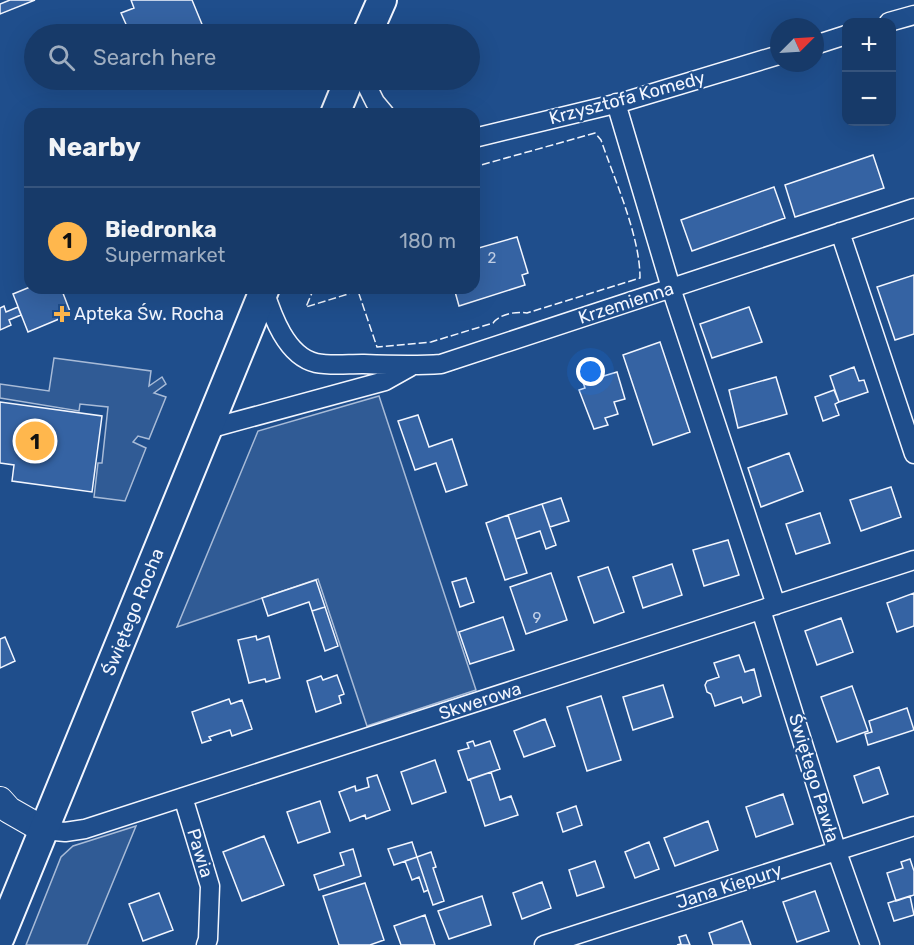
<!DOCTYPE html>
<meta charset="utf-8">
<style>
:root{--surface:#173a69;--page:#20416f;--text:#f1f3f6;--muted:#9eadc0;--line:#36547d;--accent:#ffb74d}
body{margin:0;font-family:Rubik,sans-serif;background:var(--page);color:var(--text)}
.controls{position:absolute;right:18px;top:18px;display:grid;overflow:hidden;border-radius:12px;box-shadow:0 6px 24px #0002}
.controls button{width:54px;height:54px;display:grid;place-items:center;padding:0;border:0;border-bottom:2px solid var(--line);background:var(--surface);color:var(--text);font:30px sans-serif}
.compass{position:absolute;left:770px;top:18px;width:54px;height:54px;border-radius:50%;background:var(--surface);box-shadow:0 6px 24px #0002;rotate:66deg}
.you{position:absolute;left:591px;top:372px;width:21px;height:21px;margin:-15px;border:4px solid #fff;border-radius:50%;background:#1a73e8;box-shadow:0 0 0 9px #1a73e833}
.badge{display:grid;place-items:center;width:39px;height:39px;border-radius:50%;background:var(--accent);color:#111;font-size:20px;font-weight:700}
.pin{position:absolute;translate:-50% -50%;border:3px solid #fff;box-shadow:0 2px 6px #0006}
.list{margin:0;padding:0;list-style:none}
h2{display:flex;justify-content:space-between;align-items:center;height:78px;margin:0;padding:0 24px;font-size:26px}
h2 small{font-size:20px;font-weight:400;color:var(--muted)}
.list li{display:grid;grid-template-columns:39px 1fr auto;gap:18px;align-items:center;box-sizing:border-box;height:108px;padding:0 24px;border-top:2px solid var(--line)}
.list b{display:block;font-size:22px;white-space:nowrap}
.list p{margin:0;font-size:20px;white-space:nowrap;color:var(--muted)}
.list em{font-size:20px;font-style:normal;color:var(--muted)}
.icon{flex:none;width:33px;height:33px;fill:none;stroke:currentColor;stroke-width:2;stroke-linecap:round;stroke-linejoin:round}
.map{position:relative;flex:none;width:914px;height:945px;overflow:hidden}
.search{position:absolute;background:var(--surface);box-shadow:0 6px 24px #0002;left:24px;top:24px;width:456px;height:66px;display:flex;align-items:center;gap:15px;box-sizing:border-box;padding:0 21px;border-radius:33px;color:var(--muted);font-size:22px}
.panel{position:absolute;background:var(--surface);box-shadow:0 6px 24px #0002;left:24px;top:108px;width:456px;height:186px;border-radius:18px}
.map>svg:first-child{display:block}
.built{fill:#305b95;stroke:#a8bbd7;stroke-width:1.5}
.building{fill:#3563a3;stroke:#f2f6ff;stroke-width:1.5}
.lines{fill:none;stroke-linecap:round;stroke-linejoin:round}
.street-casing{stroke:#f2f6ff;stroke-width:21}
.secondary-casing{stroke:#f2f6ff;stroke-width:28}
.primary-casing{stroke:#f2f6ff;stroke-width:32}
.street{stroke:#1f4e8c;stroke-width:18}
.secondary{stroke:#1f4e8c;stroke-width:26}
.primary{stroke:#1f4e8c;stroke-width:28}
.fence{stroke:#f2f6ff;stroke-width:1.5;stroke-dasharray:8 3;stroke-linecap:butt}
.poi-dot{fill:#ffb74d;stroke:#1f4e8c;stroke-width:2}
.labels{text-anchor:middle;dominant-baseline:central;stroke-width:4.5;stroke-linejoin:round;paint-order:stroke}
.number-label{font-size:15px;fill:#c3d1e8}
.street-label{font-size:18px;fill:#f2f6ff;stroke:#1f4e8c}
.poi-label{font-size:18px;fill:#f2f6ff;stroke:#1f4e8c;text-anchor:start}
</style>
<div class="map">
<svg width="914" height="945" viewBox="0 0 914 945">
<rect width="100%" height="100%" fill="#1f4e8c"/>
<path class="built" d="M54 358 151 371 149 386 162 377 166 384 154 393 166 397 149 439 138 436 133 442 146 448 125 501 94 497 98 463H102L108 407 80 404 79 411 0 398V384L49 391Z
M379 396 476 690 367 726 318 579 177 627 258 431Z
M136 826 87 945H26L61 857 73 846Z"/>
<path class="building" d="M10 0H35L0 14V4Z
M131 0H192L206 34H145L141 25 129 31 121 13 134 8Z
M873 155 884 188 795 217 785 185Z
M774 187 785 218 692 251 681 220Z
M517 237 528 273 522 275 525 285 459 306 454 288H474L475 249Z
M914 275V334L895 340 877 287Z
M30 287 61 288 71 314 28 332 13 294Z
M4 306 6 312 18 307 21 315 9 320 11 325 0 330V308Z
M749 307 762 342 712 358 700 324Z
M660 342 690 432 653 445 623 355Z
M854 367 859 381 864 380 868 392 839 402 830 376Z
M594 369 597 378 617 372 625 399 614 402 618 414 605 418 608 425 594 429 579 390 585 388 580 374Z
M776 377 787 414 738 428 729 390Z
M834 390 839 402 835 404 839 415 823 421 815 397Z
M0 402 102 416 92 492 12 481 14 465 0 463Z
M418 415 429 447 452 439 467 485 446 492 436 463 415 470 398 421Z
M789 453 803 491 761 507 748 468Z
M891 487 901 517 861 531 850 500Z
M561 498 569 521 550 527 542 504Z
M542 504 556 545 546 549 540 531 516 539 508 515Z
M820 513 830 543 796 554 786 524Z
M508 515 527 573 505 580 486 523Z
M728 540 739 575 704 586 693 550Z
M672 564 682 595 643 608 633 577Z
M608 567 624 612 594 623 578 577Z
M551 573 567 620 526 634 510 587Z
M466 578 474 602 460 607 452 582Z
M316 580 325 607 312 611 309 602 268 616 262 598Z
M914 593V626L897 632 887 603Z
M325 607 338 646 325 651 312 611Z
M503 617 514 650 470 664 459 632Z
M841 618 853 652 817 665 805 631Z
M256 636 257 640 269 636 280 678 266 682 265 679 249 683 238 640Z
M5 637 15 661 0 668V639Z
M739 655 745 672 754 669 761 696 743 703 741 697 715 706 711 694 707 692 705 685 707 681 719 677 714 663Z
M337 675 344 694 339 696 341 703 316 712 307 681 321 676 323 680Z
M663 685 673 717 633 730 623 697Z
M852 686 868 731 837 742 821 697Z
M601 696 621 760 587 771 567 707Z
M229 699 231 704 242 700 252 729 232 736 230 730 209 737 211 740 202 743 192 712Z
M907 708 914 730 868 745 865 734 872 732 869 721Z
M545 719 555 746 524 757 514 731Z
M473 741 475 746 490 741 500 769 468 780 458 751 469 748 467 743Z
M435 760 446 792 412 804 401 772Z
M879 767 888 794 863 803 854 776Z
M491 772 500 800 511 796 518 815 485 826 470 779Z
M377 775 390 810 366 819 365 815 350 821 339 792 355 786 356 791 369 787 367 778Z
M783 794 793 824 756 837 746 807Z
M320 801 330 832 298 843 287 812Z
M576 806 582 825 563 832 557 813Z
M708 821 718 850 675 866 664 838Z
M264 836 284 885 242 901 223 852Z
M412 842 417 857 394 865 388 849Z
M649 842 659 869 635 878 625 852Z
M353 849 361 876 319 890 314 875 344 865 340 853Z
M431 852 436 867 433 868 444 901 433 905 417 857Z
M417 857 428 890 424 892 419 877 412 880 405 861Z
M910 859 914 871V895L896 901 887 873 903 868 901 862Z
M595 861 604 887 577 896 569 870Z
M542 882 551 908 522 919 513 893Z
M365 883 384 940 370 945H339L323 896Z
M815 891 829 931 797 942 783 902Z
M159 893 173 930 143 941 129 904Z
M482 896 491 925 449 939 438 911Z
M910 896 914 915 894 921 888 903Z
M425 915 435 945H401L394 926Z
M742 921 751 945H713L709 933Z
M686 935 690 945H677L681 944 679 937Z"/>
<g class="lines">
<defs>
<path id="street" d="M889 22 914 15
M815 45 846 35
M364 80 375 102 385 114
M616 103 671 288 776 605
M474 138 623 102 779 55
M840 232 914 454
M264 290C272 315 286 356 316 363 330 366 347 364 362 364 389 365 414 366 441 364L914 208
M208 429 385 381 410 367
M761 610 837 852 870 945
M183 797 210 886 208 939 206 945
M44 830 65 832 85 829 914 560
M544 945 914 826"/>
<path id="secondary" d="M0 800 9 810 44 830"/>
<path id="primary" d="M367 34 382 0
M335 114 349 80
M0 937 265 288"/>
</defs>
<use href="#street" class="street-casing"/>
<use href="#secondary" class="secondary-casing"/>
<use href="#primary" class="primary-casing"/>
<use href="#street" class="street"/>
<use href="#secondary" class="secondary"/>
<use href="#primary" class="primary"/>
<path class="fence" d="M314 288 306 307 358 291 377 347 431 342 493 323C500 314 516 311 527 313L640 278C640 236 615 181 601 140L595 133 474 167"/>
</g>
<path class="poi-dot" d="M59 305h6v6h6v6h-6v6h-6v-6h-6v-6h6z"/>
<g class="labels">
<g class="number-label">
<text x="492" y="258">2</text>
<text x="537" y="618">9</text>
</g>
<g class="street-label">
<text transform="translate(627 98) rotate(-15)">Krzysztofa Komedy</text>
<text transform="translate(626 303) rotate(-18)">Krzemienna</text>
<text transform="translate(133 612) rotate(-68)">Świętego Rocha</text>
<text transform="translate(480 701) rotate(-18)">Skwerowa</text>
<text transform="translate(814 778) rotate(73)">Świętego Pawła</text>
<text transform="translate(200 853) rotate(73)">Pawia</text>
<text transform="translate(729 886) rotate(-18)">Jana Kiepury</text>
</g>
<g class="poi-label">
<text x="74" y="314">Apteka Św. Rocha</text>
</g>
</g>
</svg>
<div class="controls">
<button>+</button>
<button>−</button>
</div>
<svg class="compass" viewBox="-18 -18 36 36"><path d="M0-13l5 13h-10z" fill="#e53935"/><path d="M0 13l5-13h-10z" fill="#9eadc0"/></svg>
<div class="you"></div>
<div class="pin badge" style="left:35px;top:441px">1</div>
<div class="search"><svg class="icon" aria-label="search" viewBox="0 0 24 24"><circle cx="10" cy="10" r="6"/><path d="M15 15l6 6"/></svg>Search here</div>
<section class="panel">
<h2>Nearby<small></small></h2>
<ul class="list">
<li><span class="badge">1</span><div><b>Biedronka</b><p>Supermarket</p></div><em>180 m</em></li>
</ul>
</section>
</div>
